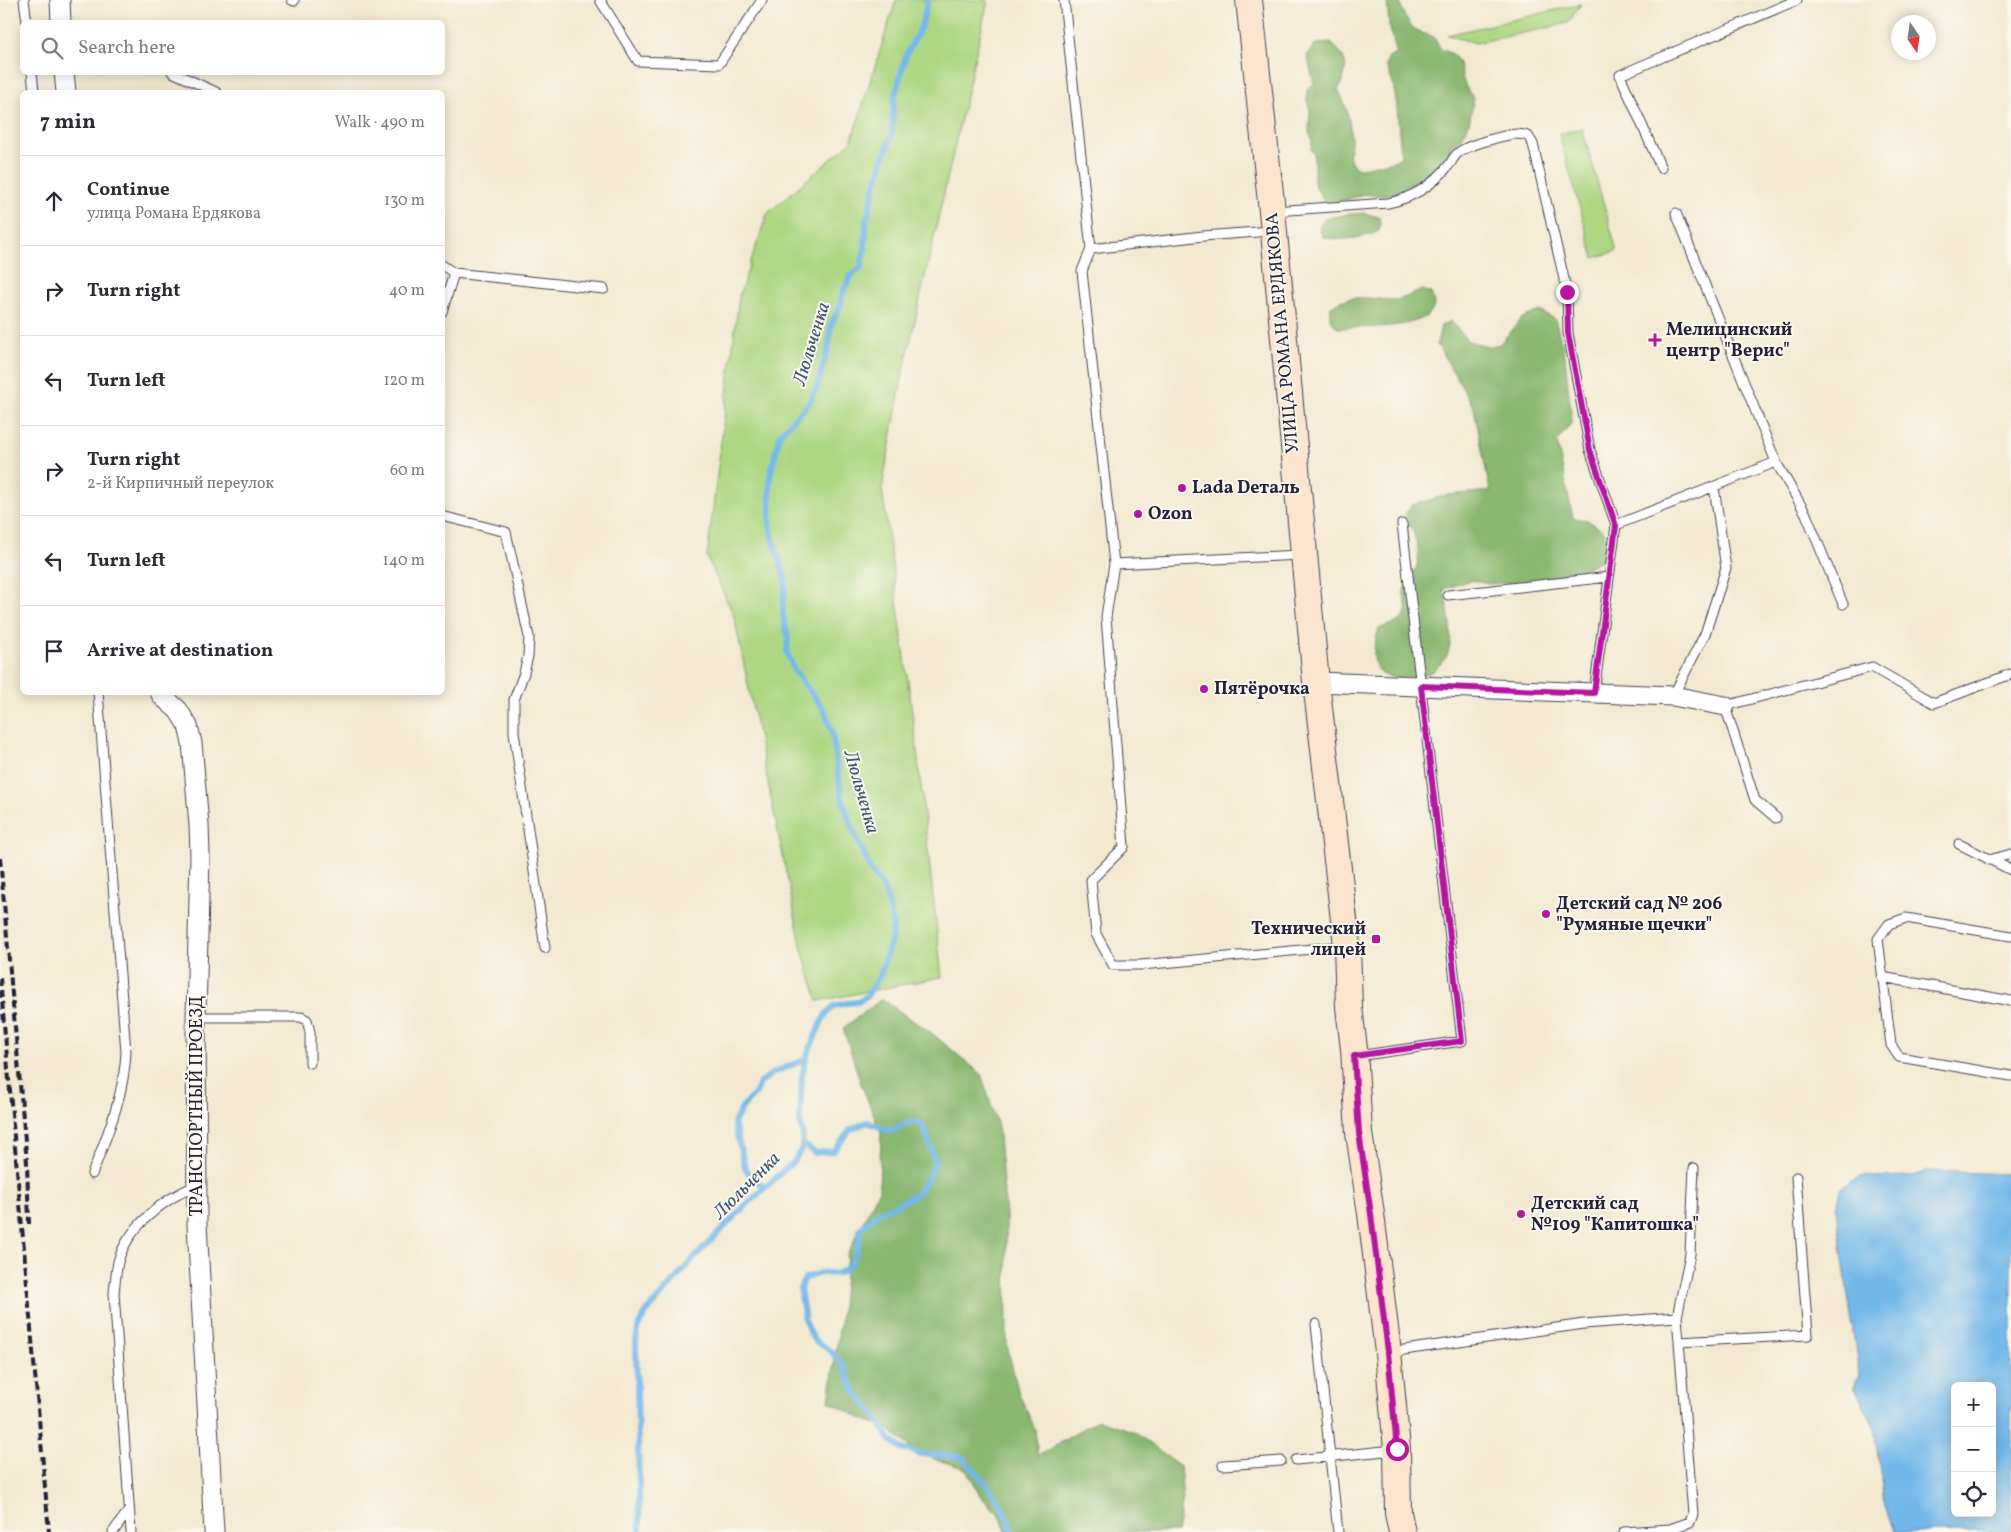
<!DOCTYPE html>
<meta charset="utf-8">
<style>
:root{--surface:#fff;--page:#f7f7f7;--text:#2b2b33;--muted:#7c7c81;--line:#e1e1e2}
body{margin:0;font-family:Vollkorn,serif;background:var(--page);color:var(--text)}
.controls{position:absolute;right:15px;bottom:15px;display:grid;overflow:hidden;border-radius:8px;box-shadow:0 2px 12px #0003}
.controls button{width:45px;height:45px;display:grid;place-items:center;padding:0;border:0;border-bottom:1px solid var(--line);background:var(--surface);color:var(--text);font:25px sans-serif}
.compass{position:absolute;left:1891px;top:15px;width:45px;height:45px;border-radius:50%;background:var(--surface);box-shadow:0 2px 12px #0003;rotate:167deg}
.stop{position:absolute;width:15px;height:15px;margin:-11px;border:4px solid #b5179e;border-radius:50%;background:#fff}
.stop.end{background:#b5179e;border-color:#fff;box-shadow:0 1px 5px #0008}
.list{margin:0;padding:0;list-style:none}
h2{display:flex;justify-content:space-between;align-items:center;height:65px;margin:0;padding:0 20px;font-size:21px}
h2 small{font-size:16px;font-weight:400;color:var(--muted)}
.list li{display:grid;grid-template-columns:32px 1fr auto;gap:15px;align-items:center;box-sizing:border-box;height:90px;padding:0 20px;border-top:1px solid var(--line)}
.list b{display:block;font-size:19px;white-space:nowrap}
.list p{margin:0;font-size:16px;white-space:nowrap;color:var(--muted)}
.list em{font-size:16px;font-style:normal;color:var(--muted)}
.icon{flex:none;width:28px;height:28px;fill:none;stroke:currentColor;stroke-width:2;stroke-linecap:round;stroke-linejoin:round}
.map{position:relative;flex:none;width:2011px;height:1532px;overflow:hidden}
.search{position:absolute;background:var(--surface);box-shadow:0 2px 12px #0003;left:20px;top:20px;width:425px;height:55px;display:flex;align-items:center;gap:12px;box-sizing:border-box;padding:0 18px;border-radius:8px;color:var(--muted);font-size:19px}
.panel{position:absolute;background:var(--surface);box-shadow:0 2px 12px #0003;left:20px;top:90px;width:425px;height:605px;border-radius:8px}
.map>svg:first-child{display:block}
.green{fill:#add783;stroke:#687c5f}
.forest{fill:#8ab871;stroke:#566d56}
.water{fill:#72b8e9;stroke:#4a6d92;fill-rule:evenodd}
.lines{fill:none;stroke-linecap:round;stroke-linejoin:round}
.stream{stroke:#72b8e9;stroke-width:6}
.lane-casing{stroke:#414051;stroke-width:11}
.street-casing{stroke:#414051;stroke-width:21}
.secondary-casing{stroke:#414051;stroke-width:28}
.lane{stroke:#fff;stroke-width:9}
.street{stroke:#fff;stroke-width:19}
.secondary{stroke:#fce5cf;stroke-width:26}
.rail{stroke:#22223b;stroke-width:4;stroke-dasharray:8 4;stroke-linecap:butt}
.route{stroke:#b5179e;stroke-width:6}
.poi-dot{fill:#b5179e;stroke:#fbf7ec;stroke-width:2}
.labels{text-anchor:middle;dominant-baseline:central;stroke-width:4;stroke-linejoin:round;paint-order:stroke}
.poi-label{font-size:18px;font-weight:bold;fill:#22223b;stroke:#fbf7ec;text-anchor:start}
.street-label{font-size:18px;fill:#22223b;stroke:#fbf7ec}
.water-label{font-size:19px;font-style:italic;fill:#3e5678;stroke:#fbf7ec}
</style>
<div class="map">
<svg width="2011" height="1532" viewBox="0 0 2011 1532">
<rect width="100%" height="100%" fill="#fbf7ec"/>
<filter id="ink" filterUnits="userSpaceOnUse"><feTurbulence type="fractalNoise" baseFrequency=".02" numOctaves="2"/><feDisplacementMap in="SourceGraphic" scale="10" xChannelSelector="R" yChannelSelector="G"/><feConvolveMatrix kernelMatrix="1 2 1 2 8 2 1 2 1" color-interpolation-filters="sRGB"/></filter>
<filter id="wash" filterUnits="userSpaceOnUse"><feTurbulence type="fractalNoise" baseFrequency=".0096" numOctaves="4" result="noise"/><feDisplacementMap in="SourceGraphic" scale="20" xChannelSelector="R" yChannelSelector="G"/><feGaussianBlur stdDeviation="1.12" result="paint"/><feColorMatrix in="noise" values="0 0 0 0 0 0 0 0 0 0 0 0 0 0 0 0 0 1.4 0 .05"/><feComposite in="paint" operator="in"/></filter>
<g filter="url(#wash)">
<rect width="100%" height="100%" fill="#f2e9d0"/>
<path class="green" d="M896 0H988L902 378 882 488 916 741 942 977 818 1001 802 950 734 616 707 557 739 296 767 214 851 142Z
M1581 4 1568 23 1556 26 1476 43 1447 35Z
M1582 128 1617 251 1594 258 1559 134Z"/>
<path class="forest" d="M1387 0H1400C1401 13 1409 27 1421 33 1424 35 1425 33 1429 35 1435 37 1438 44 1441 50 1463 55 1458 68 1465 85 1467 90 1471 94 1474 99 1469 119 1471 134 1451 145L1450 153 1443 164 1427 182 1417 186 1411 185 1398 192 1380 196 1364 194 1347 200 1325 203 1314 184V154L1311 149 1312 140 1309 132 1310 110 1307 100V90L1314 84 1307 55 1316 44 1331 43C1349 59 1349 69 1338 90 1347 106 1350 121 1351 139 1352 150 1346 153 1353 165L1358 168H1362L1394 161 1401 157C1398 130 1399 90 1386 66L1388 58 1397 54 1389 25Z
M1364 213 1379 217 1380 223 1379 231C1363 239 1339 241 1323 237L1319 228 1324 219 1348 214Z
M1423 290 1431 293C1432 296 1434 301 1434 304 1433 331 1356 327 1337 328L1330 319V307C1351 292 1369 300 1393 300 1403 300 1413 293 1423 290Z
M1540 311 1555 319 1565 356 1572 422 1557 442 1573 518 1587 520 1604 531 1606 547 1602 560 1573 574 1533 582 1488 584 1471 580 1444 589C1447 607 1456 639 1446 657 1443 661 1437 668 1433 671 1423 678 1390 681 1381 673 1369 663 1375 641 1379 629 1386 625 1398 624 1403 618 1410 610 1404 602 1404 593 1404 586 1411 578 1414 572 1425 551 1413 534 1405 514L1412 505 1447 495 1490 491 1474 408 1437 344 1441 326 1451 321 1468 341 1488 347 1500 344 1522 318Z
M882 999 934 1035 981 1074 998 1126 1006 1215 1007 1346 1019 1394 1035 1429 1038 1456 1098 1420 1133 1431 1180 1466 1183 1499 1177 1532H1006L1001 1516 981 1497 966 1469 919 1454 888 1429 858 1417 829 1401 841 1316 847 1255 879 1190 881 1133 861 1084 843 1028Z"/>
<path class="water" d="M1926 1171 2011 1174V1532H1895L1883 1496 1874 1426 1854 1387 1859 1375 1836 1208 1842 1187 1859 1177 1914 1176ZM1955 1386H1992V1513H1955Z"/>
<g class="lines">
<path class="stream" d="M802 1143 815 1153 834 1151 850 1130 867 1122 891 1131C905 1126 909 1119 923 1125L935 1162 926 1181 917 1194 896 1205 880 1211 860 1229C859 1244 856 1268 838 1273 833 1275 826 1272 821 1273 816 1274 810 1277 805 1278L800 1289 805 1321 814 1340 831 1351 844 1367 854 1390 872 1411 890 1440 901 1448 919 1454 962 1457C983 1479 1003 1502 1012 1532
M766 1187 752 1179 745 1167 734 1123 743 1106 756 1093 760 1083 773 1073 806 1059
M640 1532 636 1341 639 1325 646 1313 693 1259 744 1207 794 1161 802 1148 803 1137 800 1120 802 1076 807 1055 821 1023 826 1014 834 1006 847 1003 858 1002 867 996 880 975 891 941 893 926 890 908 884 889 871 871 851 825 842 798 832 732 824 710 794 670 787 652 788 637 783 615V601L785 590V577L773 539 770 523V476L780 434 809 403 818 384 829 345 831 325 840 307 842 295 850 277 861 268 865 247 866 223 877 178 892 133 894 100 906 55 921 27 928 0"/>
</g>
</g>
<g filter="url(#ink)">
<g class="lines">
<defs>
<path id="lane" d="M24 0 27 22
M292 0 294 1
M600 0 638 61 719 64 762 0
M1064 0 1091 249 1082 271 1114 564 1106 617 1124 847 1091 880 1096 934 1113 965H1141L1344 946
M32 72 34 92
M172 72 216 92
M1661 168 1620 75 1797 0
M1275 211 1388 203C1413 198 1433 185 1449 165 1452 161 1454 156 1458 153 1467 145 1504 135 1517 134 1520 134 1524 135 1528 136L1533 144 1567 292 1568 333 1590 450 1616 525 1594 693
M1676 213 1776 462
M1091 249 1203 236 1271 231
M442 265 454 273 604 289
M442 312 454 273
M442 516 506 532 529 637 528 656 524 673 514 700V732L545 948
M1616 525 1776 462 1806 514 1843 604
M1114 564 1301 555
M1448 595 1609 577
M1673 696 1705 634 1726 568 1714 487
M1776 818 1755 800 1725 706 1872 667 1934 703 2011 674
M1959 844 2011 870
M1989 860 2011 854
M2011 936 1906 918 1889 924 1878 939 1891 1045 1899 1057 2011 1076
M1882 977 2011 1001
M196 1017H301L307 1020 310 1032V1063
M1357 1056 1462 1041 1402 524
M92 1174C108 1133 124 1096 126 1052L98 692
M1677 1317 1690 1254 1694 1168
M1316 1324 1338 1532
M1679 1342 1808 1335 1796 1177
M1390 1352 1584 1324 1677 1317 1693 1514 1690 1522 1670 1529 1624 1532
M1296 1460 1394 1450
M1223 1465 1281 1461
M113 1532 129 1510
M131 1532 114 1293C115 1283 116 1272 118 1262 127 1228 164 1198 196 1186"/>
<path id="street" d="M60 0 61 22
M64 72 66 92
M1316 682 1673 696 1725 706
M160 692 162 696 178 710 188 726 192 743 199 825 200 856 196 1017 197 1224 214 1532"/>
<path id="secondary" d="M1249 0 1272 211 1316 682 1347 945 1349 1007 1354 1049 1359 1133 1371 1214 1388 1352 1397 1449 1398 1513 1402 1532"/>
</defs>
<use href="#lane" class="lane-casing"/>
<use href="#street" class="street-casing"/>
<use href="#secondary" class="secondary-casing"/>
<use href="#lane" class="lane"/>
<use href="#street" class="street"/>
<use href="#secondary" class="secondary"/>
<path class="rail" d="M0 858 27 1163 29 1224
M0 978 49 1532"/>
</g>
</g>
<g class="lines" filter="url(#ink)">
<path class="route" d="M1397 1449 1388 1352 1371 1214 1359 1133 1354 1056 1462 1041 1421 686 1594 693 1616 526 1590 450 1568 333 1567 292"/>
</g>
<g class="poi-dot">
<path d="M1652.5 332.5h5v5h5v5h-5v5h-5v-5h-5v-5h5z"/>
<circle cx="1182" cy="488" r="5"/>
<circle cx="1138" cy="514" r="5"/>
<circle cx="1204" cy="689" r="5"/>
<circle cx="1546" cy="914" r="5"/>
<rect x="1371" y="934" width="10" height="10" rx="2.5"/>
<circle cx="1521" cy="1214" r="5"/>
</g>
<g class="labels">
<g class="poi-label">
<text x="1666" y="330">Мелицинский<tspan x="1666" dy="21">центр "Верис"</tspan></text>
<text x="1192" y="488">Lada Dеталь</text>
<text x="1148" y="514">Ozon</text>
<text x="1214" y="689">Пятёрочка</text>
<text x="1556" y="904">Детский сад № 206<tspan x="1556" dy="21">"Румяные щечки"</tspan></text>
<text x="1366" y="929" text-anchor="end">Технический<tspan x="1366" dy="21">лицей</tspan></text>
<text x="1531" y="1204">Детский сад<tspan x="1531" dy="21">№109 "Капитошка"</tspan></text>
</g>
<g class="street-label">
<text transform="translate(1283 333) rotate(-95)">УЛИЦА РОМАНА ЕРДЯКОВА</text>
<text transform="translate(197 1106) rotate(-90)">ТРАНСПОРТНЫЙ ПРОЕЗД</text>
</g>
<g class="water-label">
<text transform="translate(812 344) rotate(-73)">Люльченка</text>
<text transform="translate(861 792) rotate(74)">Люльченка</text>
<text transform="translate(747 1186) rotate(-45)">Люльченка</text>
</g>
</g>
</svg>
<div class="controls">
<button>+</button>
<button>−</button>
<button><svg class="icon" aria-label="locate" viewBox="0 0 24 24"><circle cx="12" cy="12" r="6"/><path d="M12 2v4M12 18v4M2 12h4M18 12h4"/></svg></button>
</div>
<svg class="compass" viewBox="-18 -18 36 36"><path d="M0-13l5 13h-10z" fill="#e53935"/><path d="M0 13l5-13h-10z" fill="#7c7c81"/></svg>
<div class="stop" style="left:1397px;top:1449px"></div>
<div class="stop end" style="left:1567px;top:292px"></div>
<div class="search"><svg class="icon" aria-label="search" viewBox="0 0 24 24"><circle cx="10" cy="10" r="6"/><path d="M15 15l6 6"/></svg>Search here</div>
<section class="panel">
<h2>7 min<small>Walk · 490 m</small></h2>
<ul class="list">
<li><svg class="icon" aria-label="ahead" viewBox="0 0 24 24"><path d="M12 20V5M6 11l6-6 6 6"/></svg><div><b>Continue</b><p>улица Романа Ердякова</p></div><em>130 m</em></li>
<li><svg class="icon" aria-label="right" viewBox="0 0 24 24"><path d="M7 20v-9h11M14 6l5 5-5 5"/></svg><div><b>Turn right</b></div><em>40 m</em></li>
<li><svg class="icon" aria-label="left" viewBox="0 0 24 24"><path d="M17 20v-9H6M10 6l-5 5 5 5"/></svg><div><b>Turn left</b></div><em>120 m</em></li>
<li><svg class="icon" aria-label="right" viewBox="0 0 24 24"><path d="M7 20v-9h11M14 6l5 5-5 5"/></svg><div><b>Turn right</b><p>2-й Кирпичный переулок</p></div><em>60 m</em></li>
<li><svg class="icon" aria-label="left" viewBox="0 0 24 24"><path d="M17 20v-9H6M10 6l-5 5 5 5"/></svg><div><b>Turn left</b></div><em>140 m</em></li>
<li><svg class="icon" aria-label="arrive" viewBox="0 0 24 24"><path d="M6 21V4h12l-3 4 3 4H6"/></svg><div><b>Arrive at destination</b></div></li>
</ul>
</section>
</div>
